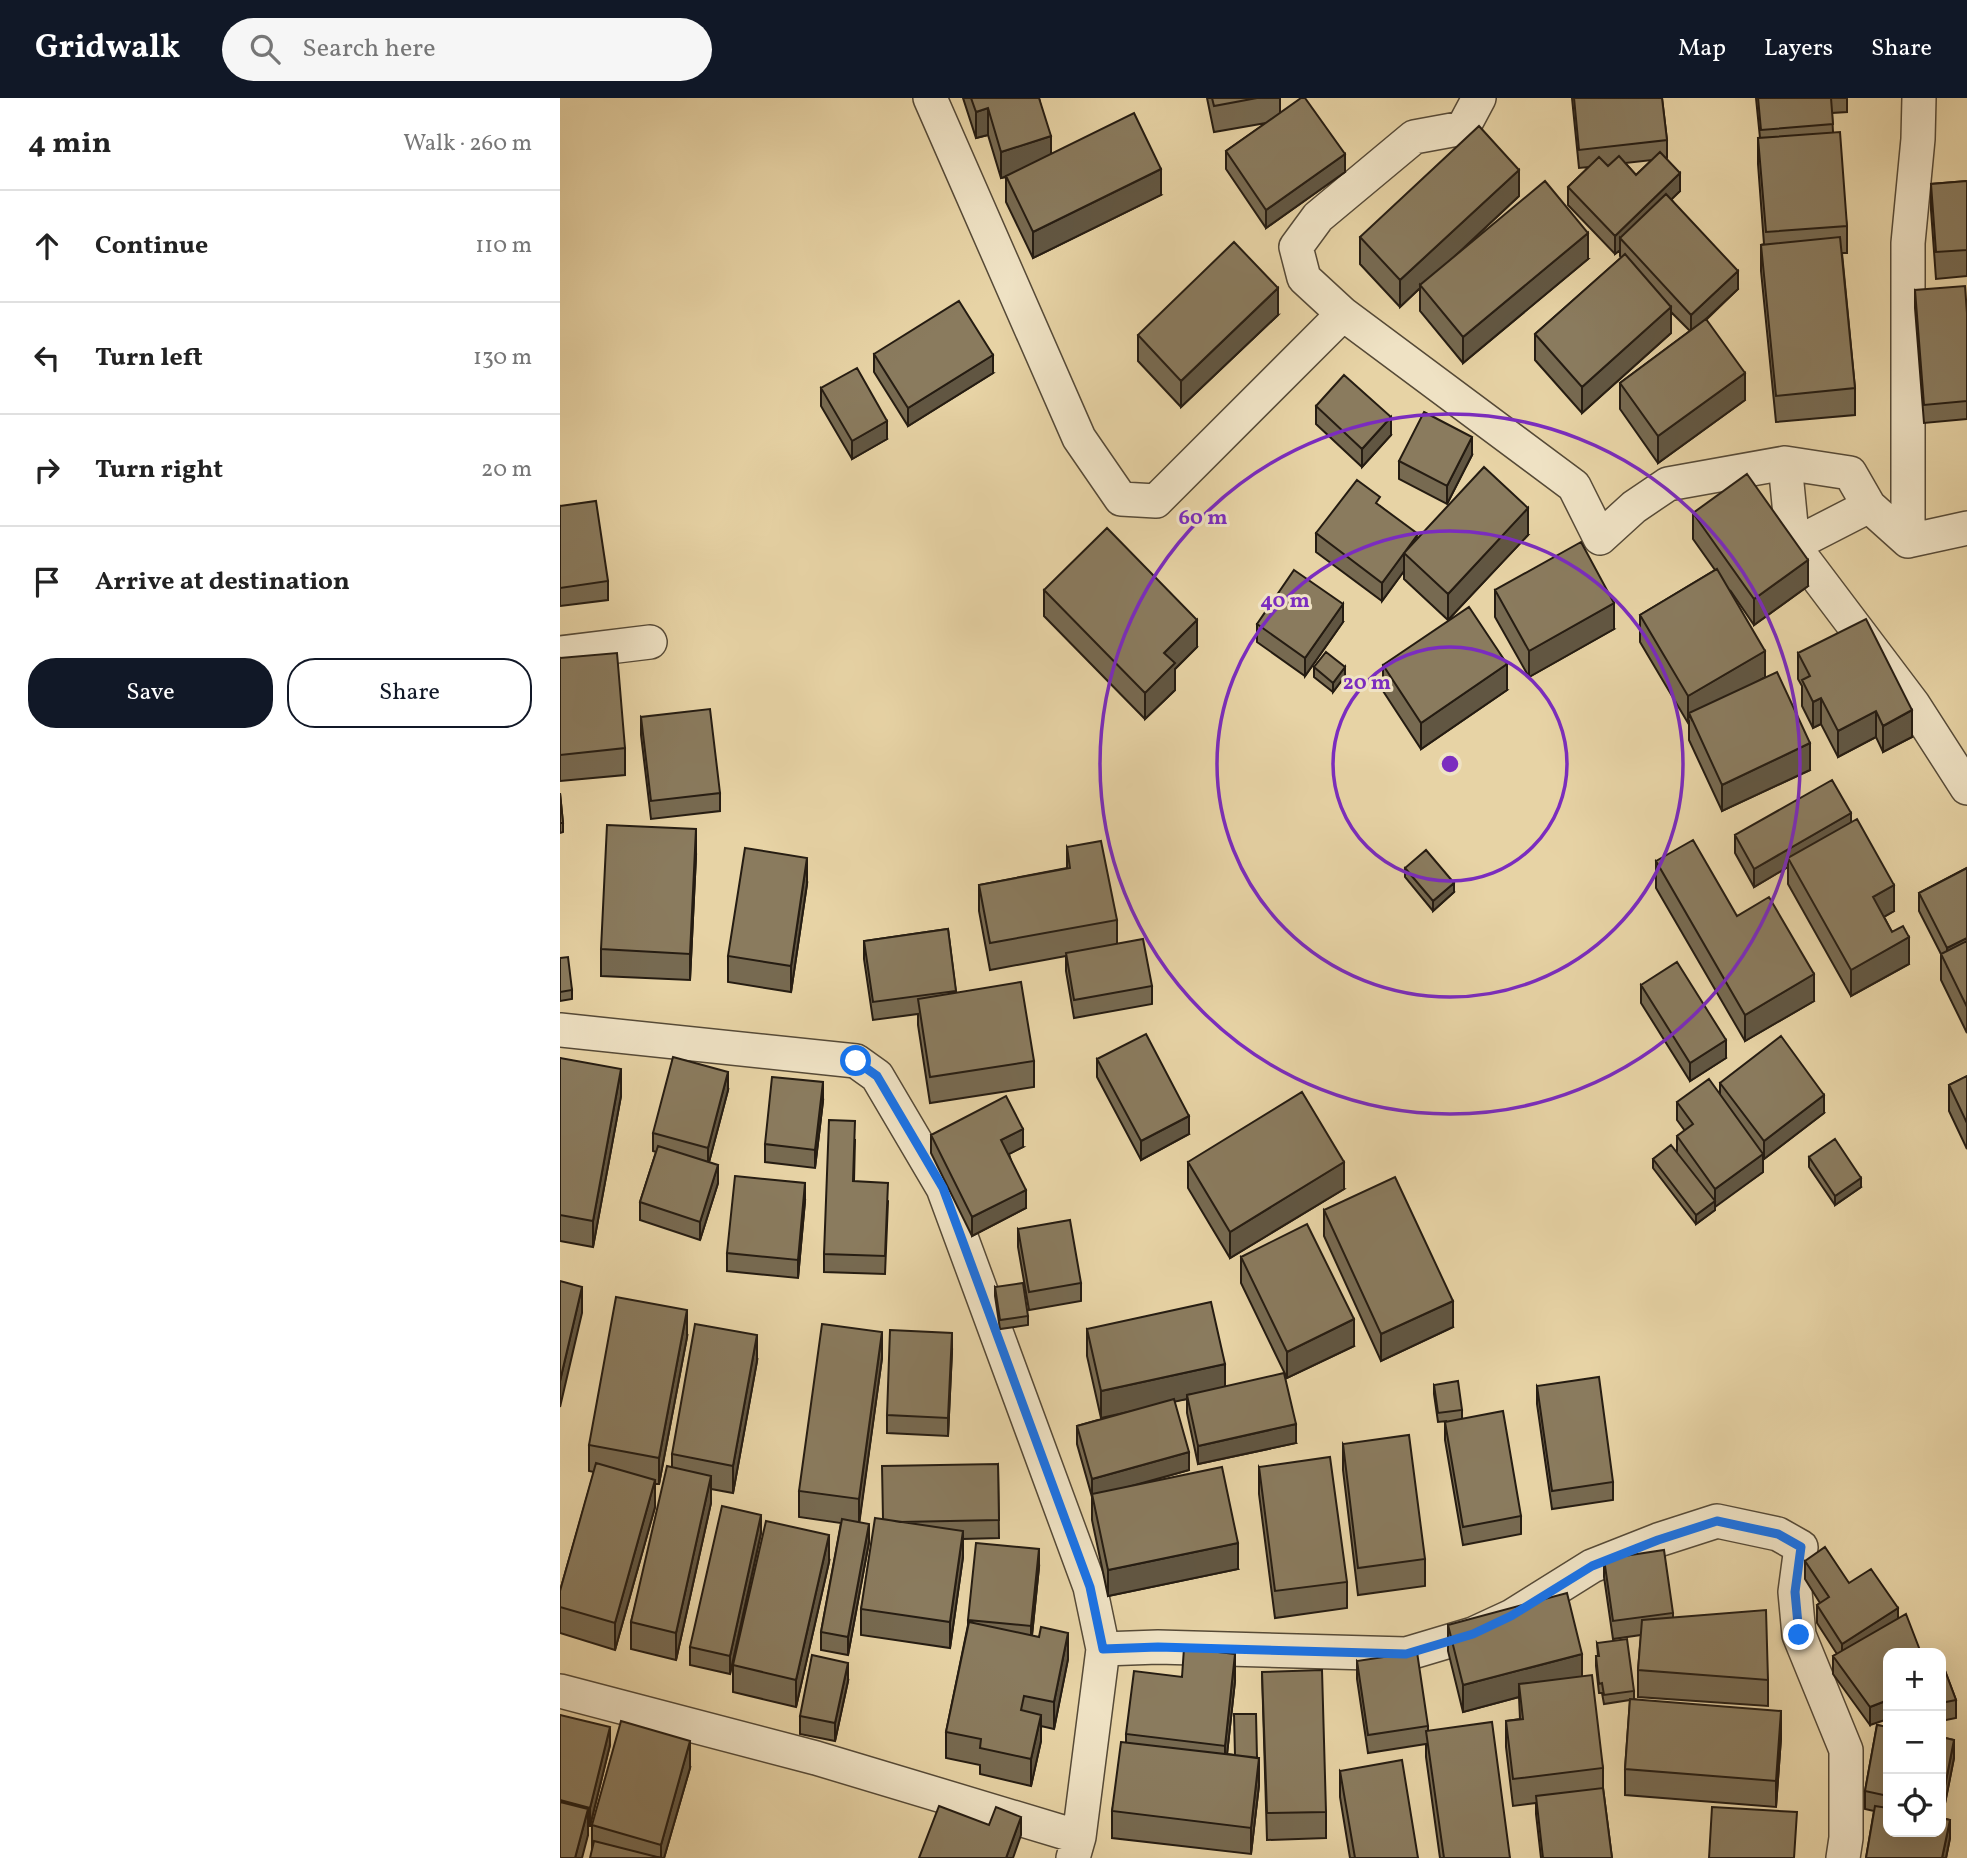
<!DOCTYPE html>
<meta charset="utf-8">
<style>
:root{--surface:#fff;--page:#f6f6f6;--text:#222;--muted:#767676;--line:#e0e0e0;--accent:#111827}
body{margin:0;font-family:Vollkorn,serif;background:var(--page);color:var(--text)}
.controls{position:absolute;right:21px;bottom:21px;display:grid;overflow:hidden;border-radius:14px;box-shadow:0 7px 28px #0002}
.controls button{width:63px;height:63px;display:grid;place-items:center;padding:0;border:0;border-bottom:2px solid var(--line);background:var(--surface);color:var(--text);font:35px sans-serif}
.stop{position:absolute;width:21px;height:21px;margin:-16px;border:5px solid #1a73e8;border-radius:50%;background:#fff}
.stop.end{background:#1a73e8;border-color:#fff;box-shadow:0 2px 7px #0008}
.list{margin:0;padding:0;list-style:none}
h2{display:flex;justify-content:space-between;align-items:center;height:91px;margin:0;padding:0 28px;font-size:30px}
h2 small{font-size:23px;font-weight:400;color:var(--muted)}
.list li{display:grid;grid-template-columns:46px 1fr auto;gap:21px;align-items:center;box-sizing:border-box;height:112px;padding:0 28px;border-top:2px solid var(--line)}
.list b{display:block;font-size:26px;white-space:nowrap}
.list em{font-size:23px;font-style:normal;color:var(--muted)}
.actions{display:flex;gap:14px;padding:21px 28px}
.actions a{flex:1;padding:16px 0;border:2px solid var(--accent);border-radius:28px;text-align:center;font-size:24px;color:var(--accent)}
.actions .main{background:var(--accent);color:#fff}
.icon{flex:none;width:38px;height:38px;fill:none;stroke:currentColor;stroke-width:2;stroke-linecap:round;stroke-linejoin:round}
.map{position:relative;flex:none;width:1407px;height:1760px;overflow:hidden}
header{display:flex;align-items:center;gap:42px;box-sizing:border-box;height:98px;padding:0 35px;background:var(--accent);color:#fff}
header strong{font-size:33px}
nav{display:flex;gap:38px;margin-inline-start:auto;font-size:24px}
.search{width:490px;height:63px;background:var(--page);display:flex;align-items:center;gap:18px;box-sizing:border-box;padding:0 24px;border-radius:38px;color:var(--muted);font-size:26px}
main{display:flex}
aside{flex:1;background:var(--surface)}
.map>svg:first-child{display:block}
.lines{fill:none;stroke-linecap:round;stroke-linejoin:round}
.minor-casing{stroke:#564a37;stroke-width:36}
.minor{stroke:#efe2c4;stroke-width:33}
.wall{fill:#776a51;stroke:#251c12;stroke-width:2;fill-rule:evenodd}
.shaded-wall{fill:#615642;stroke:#251c12;stroke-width:2}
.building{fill:#8a7b5e;stroke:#251c12;stroke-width:2}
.route{stroke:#1a73e8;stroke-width:9}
.ring{fill:none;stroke:#7b2cbf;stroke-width:3.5}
.centre{fill:#7b2cbf;stroke:#efe2c4;stroke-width:3.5}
.ring-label{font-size:21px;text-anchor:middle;font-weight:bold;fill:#7b2cbf;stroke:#efe2c4;stroke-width:6;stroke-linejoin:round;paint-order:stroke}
</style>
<header>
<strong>Gridwalk</strong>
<div class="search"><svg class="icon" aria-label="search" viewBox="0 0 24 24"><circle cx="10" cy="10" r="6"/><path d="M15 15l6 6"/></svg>Search here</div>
<nav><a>Map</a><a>Layers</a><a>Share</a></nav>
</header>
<main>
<aside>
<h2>4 min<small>Walk · 260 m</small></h2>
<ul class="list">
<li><svg class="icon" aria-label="ahead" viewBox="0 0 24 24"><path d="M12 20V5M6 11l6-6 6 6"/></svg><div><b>Continue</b></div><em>110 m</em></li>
<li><svg class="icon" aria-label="left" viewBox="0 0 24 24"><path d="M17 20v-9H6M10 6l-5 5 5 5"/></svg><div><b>Turn left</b></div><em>130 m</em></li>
<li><svg class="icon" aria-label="right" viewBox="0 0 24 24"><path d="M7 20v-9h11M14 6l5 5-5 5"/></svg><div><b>Turn right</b></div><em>20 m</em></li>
<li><svg class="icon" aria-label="arrive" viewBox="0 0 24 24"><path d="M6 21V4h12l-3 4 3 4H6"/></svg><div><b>Arrive at destination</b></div></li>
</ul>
<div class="actions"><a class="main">Save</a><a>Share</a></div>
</aside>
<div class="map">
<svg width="1407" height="1760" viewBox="0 0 1407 1760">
<rect width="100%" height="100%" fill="#e7d3a5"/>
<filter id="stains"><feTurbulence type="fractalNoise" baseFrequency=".00286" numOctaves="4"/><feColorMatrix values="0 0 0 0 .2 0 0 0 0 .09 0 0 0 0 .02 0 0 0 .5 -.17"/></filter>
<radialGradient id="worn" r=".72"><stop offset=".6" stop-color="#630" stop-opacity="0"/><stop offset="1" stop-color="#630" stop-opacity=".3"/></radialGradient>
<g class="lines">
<defs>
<path id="minor" d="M370 0 519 340 561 401 596 403 783 216
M919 0 903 30 854 39 758 119 736 149 744 180 783 216 1014 388 1040 440 1074 409 1108 386 1225 365 1290 375 1309 408 1348 443
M1225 365 1233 447 1353 606 1407 690
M1348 443V145L1358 41 1359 0
M1348 443 1407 430
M1233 447 1309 408
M0 555 90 544
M0 932 296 963 317 978 383 1090 530 1489 543 1551 519 1739 513 1760
M543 1551 598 1549 846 1556 913 1536 952 1518 1032 1468 1098 1442 1157 1423 1218 1436 1241 1449 1235 1494 1239 1537 1286 1652V1740L1283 1760
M0 1593 256 1660 519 1739"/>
</defs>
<use href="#minor" class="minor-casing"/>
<use href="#minor" class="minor"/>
</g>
<path class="wall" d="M403 0H479L491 56 601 97 473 160 446 104V79L441 80 428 37 416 40Z
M647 0H720V15L785 74 706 130 666 71V53L706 25 654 34Z
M1012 0H1102L1107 42V60L1106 61 1120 93 1111 101 1178 191 1146 222 1185 302 1098 365 1060 311V285L1130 233 1111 214V235L1022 315 975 262V236L1061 160 1060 158V152L1055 156 1008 107V89L1029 69 1019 70ZM1092 62 1076 77 1065 65Z
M1196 0H1287V14L1272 15 1273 34 1287 128V155H1282L1295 290V317L1216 324 1201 173V147L1204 146 1198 66V40H1200Z
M1407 83V178L1376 181 1371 112V86Z
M959 98 892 161H1028L903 265 860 213V190L840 209 800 166V139Z
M1355 192 1407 215V321L1364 325 1355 210Z
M718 217 621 309 578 263V237Z
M314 256 433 275 348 328 314 274Z
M261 290 327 341 292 361 261 308Z
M756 308 831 337 802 369 756 326Z
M912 357 887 406 839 381V363Z
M0 408 48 483V502L0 508Z
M820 408 858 440 968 437 888 522 844 481V473L822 503 756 454V435Z
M1133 415 1248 488 1194 527 1170 492 1205 579 1200 582 1250 672 1162 713 1129 642V624L1128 625 1080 544V517L1155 472 1133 441Z
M484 492 637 549 615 571V592L585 621 484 518Z
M935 492 1054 531 969 579 935 519Z
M783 524 745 578 697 544V526Z
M1238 555 1352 639 1323 654 1316 639 1278 659 1261 626 1253 630 1242 608V588L1238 581Z
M0 560 65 650V677L0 683Z
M823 567 947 592 861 651 823 593Z
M754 569 785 578 773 594 754 579Z
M81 619 160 695V713L91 721 81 637Z
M0 695 3 725V734L0 735Z
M1291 724 1334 813 1324 819 1349 866 1291 898 1228 786V769L1194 789 1175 755V737Z
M507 749 557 822V846L592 888V906L514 920 506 873V858L430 872 419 813V787L507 770Z
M136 758 130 882 41 878V851Z
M1096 763 1177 818 1254 903 1185 943 1096 790Z
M845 770 894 794 873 813 845 779Z
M1407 770V935L1381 882V856L1359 813V795Z
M247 786 231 894 168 884V858Z
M388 831 396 895 474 963V989L370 1005 358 927V916L313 922 304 861V843Z
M0 860 12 892V901L0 903Z
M1081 887 1166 960 1130 983 1081 905Z
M0 960 61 998 33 1149 0 1143Z
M537 961 629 1036 581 1062 537 979Z
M1407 978V1051L1389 1013V987Z
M1160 985 1264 1015 1204 1061 1203 1060V1074L1155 1108V1112L1136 1126 1093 1070V1061L1117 1055V1038L1125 1033 1117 1022V1004L1160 997Z
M168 992 149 1064 158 1085 140 1142 80 1122V1104L96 1054 93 1053V1035Z
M263 1003 255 1070 205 1064V1046Z
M371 1037 463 1049 449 1056 466 1110 412 1138 371 1055Z
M295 1041 294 1083 328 1103 325 1176 264 1174V1156Z
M1249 1059 1301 1089 1275 1107 1249 1069Z
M628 1064 784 1091 670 1160 628 1090Z
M245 1103 238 1180 167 1173V1155Z
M764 1112 893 1229 821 1263 764 1138Z
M458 1131 521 1185V1203L469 1212 458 1149Z
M681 1159 794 1248 727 1280 681 1185Z
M435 1189 468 1218V1227L440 1231 435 1198Z
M527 1231 665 1288 736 1345 638 1366 627 1315V1301L614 1303 629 1372 575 1387 678 1471 548 1498 532 1422V1399L517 1346V1328L570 1313 541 1320 527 1258Z
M127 1239 99 1386H95V1409L55 1552 0 1535V1493L34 1374 29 1373V1347Z
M392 1253 388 1338 327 1335V1317Z
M322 1260 299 1424 309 1444 288 1557 261 1552V1534L281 1425 239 1419V1393Z
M197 1263 173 1395 151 1391V1405L116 1562 71 1551V1524L112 1369V1356Z
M874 1287 902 1312V1321L961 1418V1436L903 1447 885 1342V1324L887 1323 878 1324 874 1296Z
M977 1288 1053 1384V1402L992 1411 977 1306Z
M783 1346 865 1461V1488L798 1497 783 1372Z
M438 1366 439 1440 403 1441V1459L390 1550 301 1537V1511L323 1421Z
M699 1369 787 1484V1510L715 1520 699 1396Z
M201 1435 170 1576 130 1567V1549Z
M1044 1461 1113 1515V1519L1208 1582V1608L1078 1599V1572L1081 1537 1053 1541 1044 1479Z
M1245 1463 1289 1485 1338 1521 1310 1627 1273 1576V1558L1277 1556 1257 1525V1507L1260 1505 1245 1481Z
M269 1464 236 1609 173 1594V1567Z
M479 1469 472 1537 508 1561 494 1631 481 1628V1643L471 1688 420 1676V1667L386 1660V1634L408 1527V1522Z
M888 1527 1022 1579 1043 1670V1690L1052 1760H981L976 1716V1705L953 1708 946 1649V1623L960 1621 959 1599 903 1614 888 1553Z
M1037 1545 1074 1593V1601L1221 1640 1216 1709 1065 1697V1671L1070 1602 1044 1606 1042 1595H1039L1036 1568V1558H1038Z
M1381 1562 1396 1602V1620L1381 1623Z
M797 1563 868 1628V1632L950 1760H880L866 1659V1646L808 1655 797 1581Z
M702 1574 766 1714V1740L707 1742Z
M622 1579 675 1583 667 1656 697 1660 699 1687 691 1756 552 1740V1713L566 1644V1636Z
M288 1583 275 1643 240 1636V1618Z
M0 1617 50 1647 30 1728H28V1737L0 1760Z
M1317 1627 1328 1629V1734H1381V1639L1394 1642V1660L1382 1720 1390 1722V1740L1386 1760H1306L1314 1713 1305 1711V1693Z
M130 1670 104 1760 32 1751V1727Z
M780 1673 858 1760H790L780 1699Z"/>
<path class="shaded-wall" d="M428 10V37L416 40V14Z
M491 38V65L441 80V54Z
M785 56V74L706 130V112Z
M601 71V97L473 160V134Z
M959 72V98L862 189 860 187V190L840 209V182Z
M1120 75V93L1066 146 1060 140V152L1055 156V138Z
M1028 135V161L903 265V239Z
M1178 173V191L1131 235V217Z
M718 190V217L621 309V283Z
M1111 209V235L1022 315V289Z
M433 257V275L348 328V310Z
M1185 275V302L1098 365V338Z
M831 319V337L802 369V351Z
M327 323V341L292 361V343Z
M912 339V357L887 406V388Z
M968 410V437L888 522V496Z
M844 455V473L822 503V485Z
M1248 462V488L1194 527V501Z
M1054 505V531L969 579V553Z
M783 506V524L745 578V560Z
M637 522V549L615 571V592L585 621V595L604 555Z
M1205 553V579L1132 622 1129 615 1128 625V598Z
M947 566V592L861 651V625Z
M785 569V578L773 594V585Z
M1261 600V626L1253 630V604Z
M1352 612V639L1323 654V628Z
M1316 613V639L1278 659V633Z
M1250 645V672L1162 713V687Z
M1291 715V733L1228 760V769L1194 789V771Z
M136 731V758L130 882V856Z
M247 760V786L231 894V868Z
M894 785V794L873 813V803Z
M1334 787V813L1313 825V799Z
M1349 839V866L1291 898V872Z
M1407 840V858L1387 868V850Z
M1254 876V903L1185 943V917Z
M1166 942V960L1130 983V965Z
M61 971V998L33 1149V1123Z
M168 974V992L148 1068V1050Z
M263 984V1003L255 1070V1052Z
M1264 997V1015L1204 1061V1043Z
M629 1018V1036L581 1062V1043Z
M463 1031V1049L441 1060V1042Z
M1203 1056V1074L1155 1109V1091Z
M784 1064V1091L670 1160V1134Z
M158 1067V1085L140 1142V1124Z
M1301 1080V1089L1275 1107V1098Z
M245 1085V1103L238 1180V1162Z
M466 1092V1110L412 1138V1119Z
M1155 1103V1112L1136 1126V1117Z
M22 1189V1215L0 1309V1283Z
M893 1203V1229L821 1263V1236Z
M127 1212V1239L99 1386V1360Z
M794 1221V1248L727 1280V1254Z
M322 1234V1260L299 1427V1401Z
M392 1235V1253L388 1338V1320Z
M197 1237V1263L173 1395V1368Z
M665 1266V1292L627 1297V1301L541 1320V1293Z
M736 1326V1345L638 1366V1348Z
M629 1354V1372L532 1399V1381Z
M151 1378V1405L116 1562V1535Z
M95 1382V1409L55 1552V1525Z
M201 1417V1435L170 1576V1558Z
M309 1426V1444L288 1557V1539Z
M403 1433V1459L390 1550V1524Z
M269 1437V1464L236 1609V1582Z
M678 1445V1471L548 1498V1472Z
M479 1451V1469L471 1547V1528Z
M1338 1510V1528L1282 1564V1546Z
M508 1535V1561L494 1631V1604Z
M675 1556V1583L665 1675V1648Z
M1022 1556V1582L959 1586V1599L903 1614V1587Z
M288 1565V1583L275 1643V1625Z
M1328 1602V1621L1310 1627V1609Z
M1221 1613V1640L1216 1709V1683Z
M481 1617V1643L471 1688V1661Z
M50 1629V1647L30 1728V1710Z
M1394 1642V1660L1381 1726V1708Z
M130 1643V1670L104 1760H101V1747Z
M699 1660V1687L691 1756V1730Z
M28 1711V1737L22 1760H15Z
M461 1719V1737L453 1760H446Z
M1390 1722V1740L1386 1760H1382Z"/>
<path class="building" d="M411 0H479L491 38 441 54 428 10 416 14Z
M652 0H697L654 8Z
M741 0H745L785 56 706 112 666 53Z
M1014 0H1102L1107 42 1019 52Z
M1198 0H1271L1273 26 1201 32Z
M574 15 601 71 473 134 446 78Z
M919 28 959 72 840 182 800 139Z
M1280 34 1287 128 1206 134 1198 40Z
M1100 54 1120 75 1055 138 1008 89 1039 59 1048 68 1059 58 1076 77Z
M985 83 1028 135 903 239 860 187Z
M1407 83V152L1376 154 1371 86Z
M1106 96 1178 173 1131 217 1060 140Z
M1280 139 1295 290 1216 298 1201 147Z
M674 144 718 190 621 283 578 237Z
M1065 156 1111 209 1022 289 975 236Z
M1405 188 1407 215V303L1364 307 1355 192Z
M399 203 433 257 348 310 314 256Z
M1146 221 1185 275 1098 338 1060 285Z
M297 270 327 323 292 343 261 290Z
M784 277 831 319 802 351 756 308Z
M864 314 912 339 887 388 839 363Z
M924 369 968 410 888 496 844 455Z
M1187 376 1248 462 1194 501 1133 415Z
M797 382 820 399 816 405 858 436 822 485 756 435Z
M36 403 48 483 0 490V408Z
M547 430 637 522 604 555 615 565 585 595 484 492Z
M1021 444 1054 505 969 553 935 492Z
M1157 471 1205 553 1128 598 1080 517Z
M734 472 783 506 745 560 697 526Z
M909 509 947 566 861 625 823 567Z
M1306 521 1352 612 1323 628 1316 613 1278 633 1261 600 1253 604 1242 582 1250 578 1238 555Z
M766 554 785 569 773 585 754 569Z
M57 555 65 650 0 657V560Z
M1217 574 1250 645 1162 687 1129 615Z
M150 611 160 695 91 703 81 619Z
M1272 682 1291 715 1194 771 1175 737Z
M0 695 3 725H0Z
M1297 721 1334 787 1313 799 1332 834 1343 828 1349 839 1291 872 1228 760Z
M47 727 136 731 130 856 41 851Z
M1133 742 1177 818 1209 799 1254 876 1185 917 1096 763Z
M541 743 557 822 430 845 419 787 510 770 507 749Z
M185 750 247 760 231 868 168 858Z
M866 752 894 785 873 803 845 770Z
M1407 770V840L1387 850 1359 795Z
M388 831 396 893 313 904 304 843Z
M583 841 592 888 514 902 506 855Z
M1407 843V909L1381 856Z
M8 859 12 892 0 894V860Z
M1117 864 1166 942 1130 965 1081 887Z
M461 884 474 963 370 979 358 901Z
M586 936 629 1018 581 1043 537 961Z
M1221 938 1264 997 1204 1043 1160 985Z
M113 959 168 974 148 1050 93 1035Z
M0 960 61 971 33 1123 0 1117Z
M1407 978V1025L1389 987Z
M212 979 263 984 255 1052 205 1046Z
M1149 981 1203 1056 1155 1091 1117 1038 1133 1026 1117 1004Z
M742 994 784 1064 670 1134 628 1064Z
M446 998 463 1031 441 1042 466 1092 412 1119 371 1037Z
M269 1022 295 1023 293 1083 328 1085 325 1158 264 1156Z
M1275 1041 1301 1080 1275 1098 1249 1059Z
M1111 1047 1155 1103 1136 1117 1093 1061Z
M98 1048 158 1067 140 1124 80 1104Z
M175 1078 245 1085 238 1162 167 1155Z
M835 1079 893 1203 821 1236 764 1112Z
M510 1122 521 1185 469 1194 458 1131Z
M747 1126 794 1221 727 1254 681 1159Z
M0 1183 22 1189 0 1283Z
M463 1185 468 1218 440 1222 435 1189Z
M56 1199 127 1212 99 1360 29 1347Z
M651 1204 665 1266 541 1293 527 1231Z
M135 1226 197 1237 173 1368 112 1356Z
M262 1226 322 1234 299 1401 239 1393Z
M330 1232 392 1235 388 1320 327 1317Z
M724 1275 736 1326 638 1348 627 1297Z
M1039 1279 1053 1384 992 1393 977 1288Z
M898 1283 902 1312 878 1315 874 1287Z
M614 1301 629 1354 532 1381 517 1328Z
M943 1313 961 1418 903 1429 885 1324Z
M849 1337 865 1461 798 1470 783 1346Z
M770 1359 787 1484 715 1493 699 1369Z
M36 1365 95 1382 55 1525 0 1509V1493Z
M438 1366 439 1422 340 1424 323 1421 322 1368Z
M107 1368 151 1378 116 1535 71 1524Z
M662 1369 678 1445 548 1472 532 1396Z
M162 1408 201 1417 170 1558 130 1549Z
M315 1420 403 1433 390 1524 301 1511Z
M282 1421 309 1426 288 1539 261 1534Z
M206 1423 269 1437 236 1582 173 1567Z
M416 1445 479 1451 471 1528 408 1522Z
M1265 1449 1289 1485 1311 1471 1338 1510 1282 1546 1257 1507 1269 1499 1245 1463Z
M1104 1452 1113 1515 1053 1523 1044 1461Z
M1007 1495 1022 1556 903 1587 888 1527Z
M1206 1512 1208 1582 1078 1572 1082 1522Z
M1346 1516 1361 1555H1328V1602L1310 1609 1273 1558Z
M409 1524 479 1539 481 1529 508 1535 494 1604 464 1598 461 1612 481 1617 471 1661 420 1650 421 1641 386 1634Z
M1067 1541 1074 1593 1044 1597 1042 1585 1039 1586 1036 1558H1039L1037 1545Z
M624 1550 675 1556 665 1648 566 1636 574 1573 622 1579Z
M857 1554 868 1628 808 1637 797 1563Z
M252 1557 288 1565 275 1625 240 1618Z
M1381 1562 1396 1602 1381 1605Z
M762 1572 766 1714 707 1715 702 1574Z
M1032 1577 1043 1670 953 1681 946 1623 963 1621 959 1586Z
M1070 1601 1221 1613 1216 1683 1065 1671Z
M674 1616H696L697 1660 675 1657Z
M0 1617 50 1629 30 1710 0 1702Z
M61 1623 130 1643 101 1747 32 1727Z
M932 1624 950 1760H884L866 1633Z
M1317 1627 1328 1629V1698L1305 1693Z
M1381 1639 1394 1642 1381 1708Z
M561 1644 699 1660 691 1730 552 1713Z
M842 1662 858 1760H795L780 1673Z
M1043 1690 1052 1760H983L976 1698Z
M0 1704 28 1711 15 1760H0Z
M379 1708 429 1727 436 1709 461 1719 446 1760H359Z
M1315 1708 1328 1710V1734H1381V1720L1390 1722 1382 1760H1306Z
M1152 1709 1237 1714 1234 1760H1149Z
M34 1743 101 1760H30Z"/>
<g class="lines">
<path class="route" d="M296 963 317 978 383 1090 530 1489 543 1551 598 1549 846 1556 913 1536 951 1518 1032 1468 1098 1442 1157 1423 1218 1436 1241 1449 1235 1494 1239 1537"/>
</g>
<g class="ring">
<circle cx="890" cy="666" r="117"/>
<circle cx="890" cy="666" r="233"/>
<circle cx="890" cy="666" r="350"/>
</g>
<circle cx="890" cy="666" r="10" class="centre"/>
<g class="ring-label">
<text x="643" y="426">60 m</text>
<text x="725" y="509">40 m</text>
<text x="807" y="591">20 m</text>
</g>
<rect width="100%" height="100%" filter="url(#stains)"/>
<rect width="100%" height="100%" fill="url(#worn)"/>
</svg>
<div class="controls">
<button>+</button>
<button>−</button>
<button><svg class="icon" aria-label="locate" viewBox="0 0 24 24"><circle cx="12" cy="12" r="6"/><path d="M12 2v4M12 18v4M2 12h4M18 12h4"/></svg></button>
</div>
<div class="stop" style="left:296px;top:963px"></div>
<div class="stop end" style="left:1239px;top:1537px"></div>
</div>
</main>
